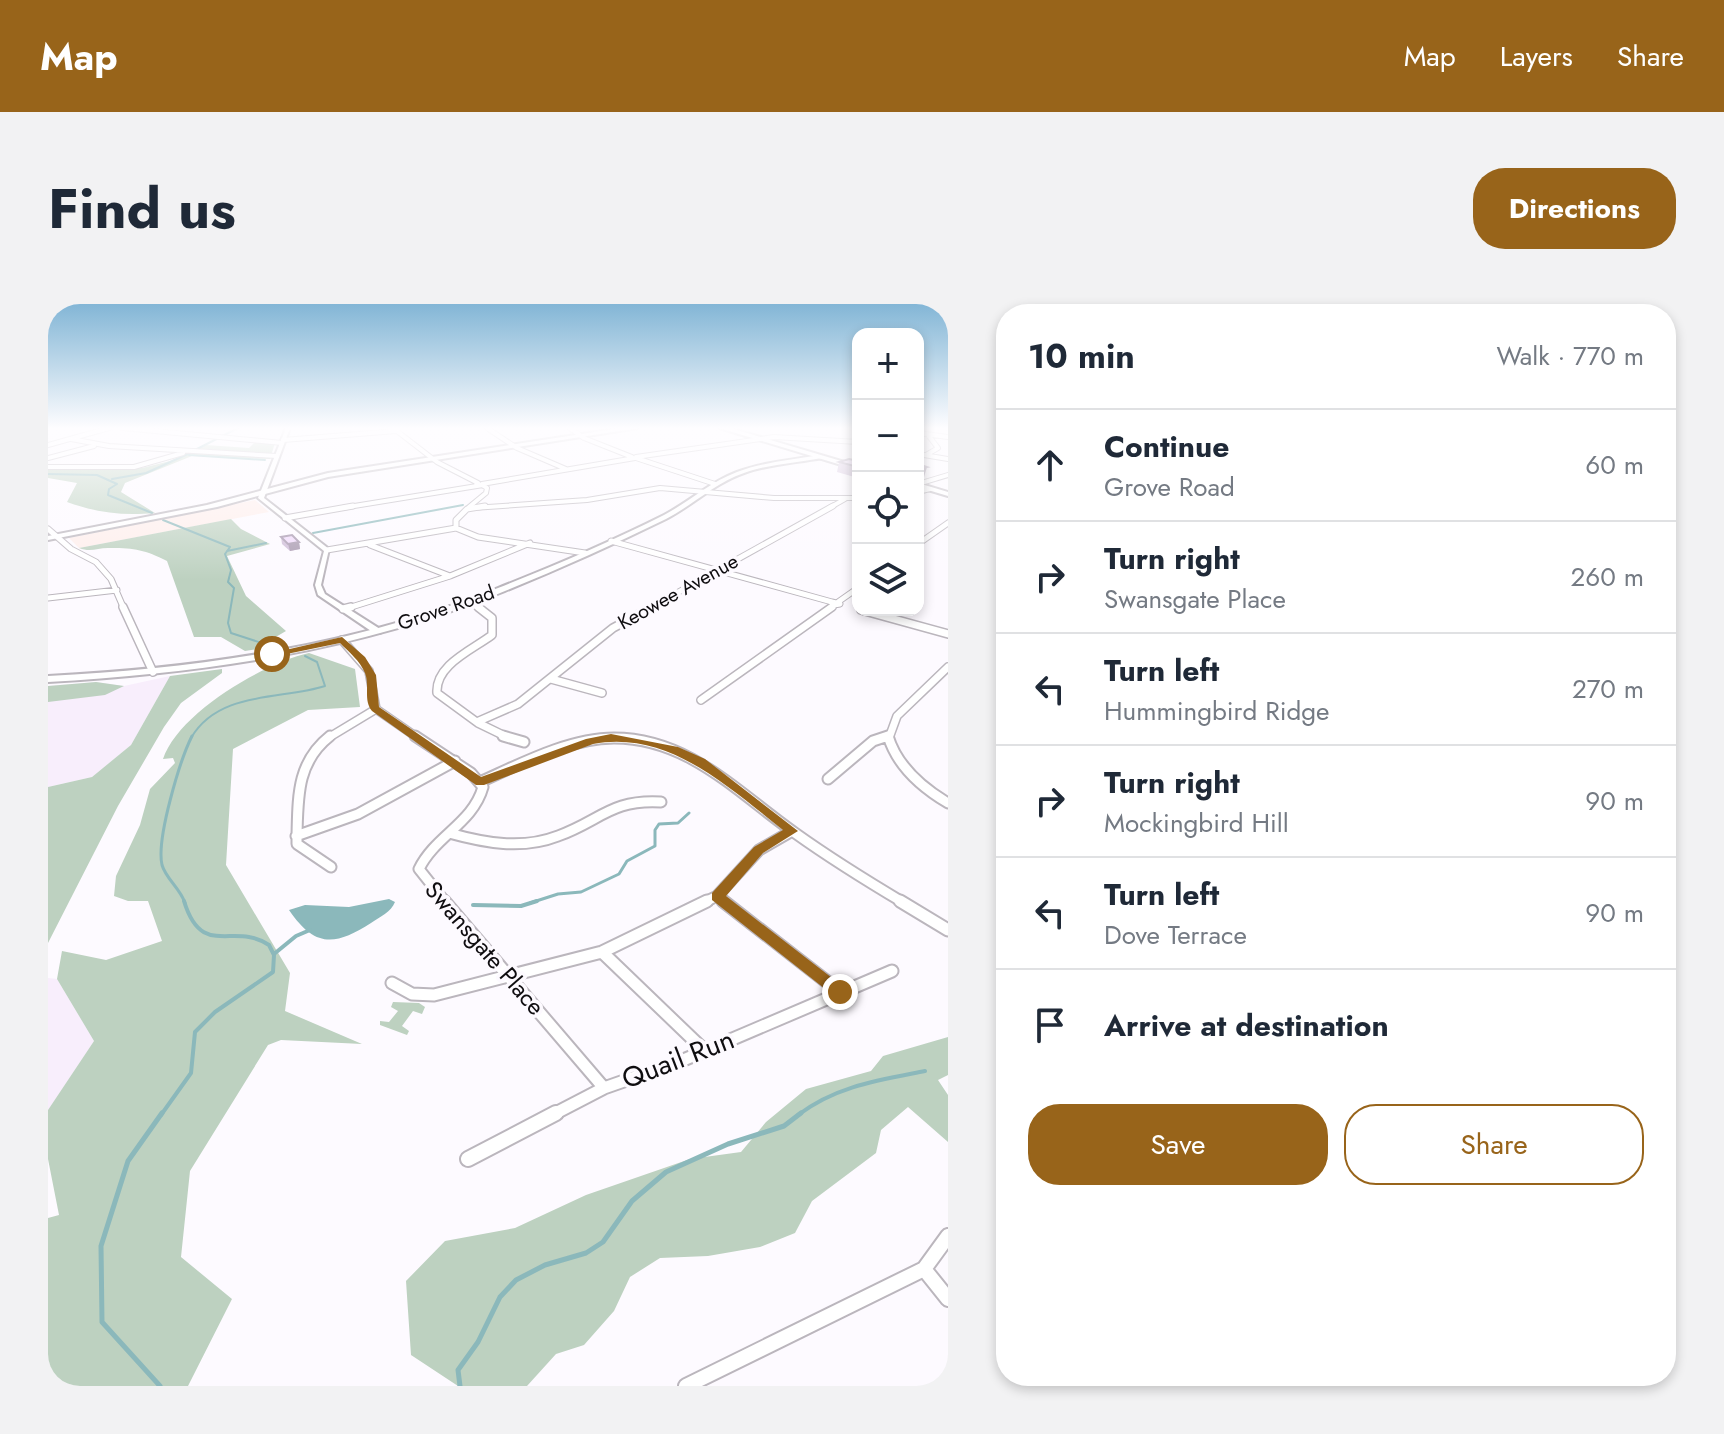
<!DOCTYPE html>
<meta charset="utf-8">
<style>
:root{--surface:#fff;--page:#f2f2f3;--text:#1f2937;--muted:#747a83;--line:#e0e1e3;--accent:#98641a}
body{margin:0;font-family:Jost,sans-serif;background:var(--page);color:var(--text)}
.controls{position:absolute;right:24px;top:24px;display:grid;overflow:hidden;border-radius:16px;box-shadow:0 4px 12px #0003}
.controls button{width:72px;height:72px;display:grid;place-items:center;padding:0;border:0;border-bottom:2px solid var(--line);background:var(--surface);color:var(--text);font:40px sans-serif}
.stop{position:absolute;width:24px;height:24px;margin:-18px;border:6px solid #98641a;border-radius:50%;background:#fff}
.stop.end{background:#98641a;border-color:#fff;box-shadow:0 2px 8px #0008}
.list{margin:0;padding:0;list-style:none}
h2{display:flex;justify-content:space-between;align-items:center;height:104px;margin:0;padding:0 32px;font-size:34px}
h2 small{font-size:26px;font-weight:400;color:var(--muted)}
.list li{display:grid;grid-template-columns:52px 1fr auto;gap:24px;align-items:center;box-sizing:border-box;height:112px;padding:0 32px;border-top:2px solid var(--line)}
.list b{display:block;font-size:30px;white-space:nowrap}
.list p{margin:0;font-size:26px;white-space:nowrap;color:var(--muted)}
.list em{font-size:26px;font-style:normal;color:var(--muted)}
.actions{display:flex;gap:16px;padding:24px 32px}
.actions a{flex:1;padding:18px 0;border:2px solid var(--accent);border-radius:32px;text-align:center;font-size:28px;color:var(--accent)}
.actions .main{background:var(--accent);color:#fff}
.icon{flex:none;width:44px;height:44px;fill:none;stroke:currentColor;stroke-width:2;stroke-linecap:round;stroke-linejoin:round}
.map{position:relative;flex:none;width:900px;height:1082px;overflow:hidden;border-radius:32px}
header{display:flex;align-items:center;gap:48px;box-sizing:border-box;height:112px;padding:0 40px;background:var(--accent);color:#fff}
header strong{font-size:38px}
nav{display:flex;gap:44px;margin-inline-start:auto;font-size:28px}
.intro{display:flex;align-items:center;justify-content:space-between;box-sizing:border-box;height:192px;padding:0 48px}
h1{margin:0;font-size:56px}
.button{padding:20px 36px;border-radius:32px;background:var(--accent);color:#fff;font-size:28px;font-weight:700}
main{display:flex;gap:48px;padding:0 48px}
aside{flex:1;background:var(--surface);border-radius:32px;box-shadow:0 4px 12px #0003}
.map>svg:first-child{display:block}
.commercial{fill:#feeeeb}
.built{fill:#f8eefc}
.green{fill:#bdd1c0}
.water{fill:#8bb8bb}
.lines{fill:none;stroke-linecap:round;stroke-linejoin:round}
.stream-far3{stroke:#8bb8bb;stroke-width:2}
.stream-far2{stroke:#8bb8bb;stroke-width:3}
.stream-far1{stroke:#8bb8bb;stroke-width:4}
.stream{stroke:#8bb8bb;stroke-width:5}
.minor-far5-casing{stroke:#bbb6bd;stroke-width:6}
.minor-far4-casing{stroke:#bbb6bd;stroke-width:7}
.minor-far3-casing{stroke:#bbb6bd;stroke-width:10}
.minor-far2-casing{stroke:#bbb6bd;stroke-width:13}
.minor-far1-casing{stroke:#bbb6bd;stroke-width:15}
.minor-casing{stroke:#bbb6bd;stroke-width:18}
.tertiary-casing{stroke:#bbb6bd;stroke-width:4}
.secondary-casing{stroke:#bbb6bd;stroke-width:4}
.primary-casing{stroke:#bbb6bd;stroke-width:4}
.minor-far5{stroke:#fff;stroke-width:4}
.minor-far4{stroke:#fff;stroke-width:5}
.minor-far3{stroke:#fff;stroke-width:7}
.minor-far2{stroke:#fff;stroke-width:9}
.minor-far1{stroke:#fff;stroke-width:11}
.minor{stroke:#fff;stroke-width:14}
.tertiary{fill:#fff;fill-rule:evenodd}
.secondary{fill:#fff;fill-rule:evenodd}
.primary{fill:#fff;fill-rule:evenodd}
.wall{fill:#cfbdd8}
.shaded-wall{fill:#a99ab0}
.building{fill:#f1dcfb;stroke:#a99ab0;stroke-width:2}
.route{fill:#98641a}
.labels{text-anchor:middle;dominant-baseline:central;stroke-width:7;stroke-linejoin:round;paint-order:stroke}
.far-street-label{font-size:20px;fill:#0f0d10;stroke:#fdfaff}
.street-label{font-size:24px;fill:#0f0d10;stroke:#fdfaff}
.near-street-label{font-size:28px;fill:#0f0d10;stroke:#fdfaff}
</style>
<header>
<strong>Map</strong>
<nav><a>Map</a><a>Layers</a><a>Share</a></nav>
</header>
<div class="intro"><h1>Find us</h1><a class="button">Directions</a></div>
<main>
<div class="map">
<svg width="900" height="1082" viewBox="0 0 900 1082">
<rect width="100%" height="100%" fill="#fdfaff"/>
<path class="commercial" d="M207 196 221 208 31 244 21 234Z"/>
<path class="built" d="M122 372 83 441 44 473 0 483V382L48 378 76 382Z
M0 674 9 675 46 737 0 806Z"/>
<path class="green" d="M208 137 227 139 222 155 144 152 77 179 73 188 107 209C75 212 50 209 19 198L29 179 0 174V164L54 166 94 164 122 157 158 141 201 144Z
M183 215 193 225 222 240 179 252 198 292 238 327 226 334 233 341 197 347 173 333H146L119 257C97 246 87 244 63 244 50 243 44 249 31 244Z
M261 349 307 365 312 403 260 406 185 445 178 561 242 669 237 707 314 740 233 736 220 741 142 867 133 953 184 995 140 1082H0V914L11 911 0 855V806L46 737 9 675 14 647 58 656 114 637 100 597H80L66 592 68 572 92 521 102 485 127 459 125 454 115 455C130 409 216 359 261 349Z
M174 365V369L133 399 116 423 70 502 0 639V483L44 473 83 441 122 372Z
M48 378 76 382 57 391 0 398V382Z
M345 698 371 699 377 703 374 710 365 707 354 722 361 727 359 731 332 721V717L341 718 350 707 343 703Z
M900 733V771L890 776 900 791V838L860 803 833 826 828 849 764 897 747 929 712 943 660 952 612 954 582 973 566 1007 536 1041 508 1050 479 1082H410L363 1051 358 977 397 937 467 924 538 891 642 855 693 848 718 818 758 785 823 767 835 752Z"/>
<path class="water" d="M341 595 347 598C343 608 332 613 323 619 287 642 267 644 241 606L257 601 301 603Z"/>
<g class="lines">
<path class="stream-far3" d="M147 146 190 124
M141 151 217 156
M0 170 49 171 69 180 61 185 60 191 104 209
M64 175 98 169 142 149
M115 216 182 243 177 250 183 266 180 278 186 284 180 319 183 329 229 344
M265 229 415 201
M179 247 218 239
M143 434C171 386 235 396 277 382L269 358 257 352"/>
<path class="stream-far2" d="M137 599C132 584 118 575 114 561 108 535 132 456 144 432
M482 599 510 590 533 588 571 570 579 557 607 542V526L611 520 630 519 641 509"/>
<path class="stream-far1" d="M425 601 473 602 489 597
M226 650 248 632 262 626
M113 811 143 769 147 728 167 708 225 668 226 651 221 641C186 617 154 656 136 597
M750 811C788 782 831 776 877 767"/>
<path class="stream" d="M112 1082 54 1018 53 942 80 857 114 809
M412 1082 410 1066 430 1038 452 993 468 976 497 961 538 949 555 938 584 897 618 868 680 840 736 822 753 809"/>
<defs>
<path id="minor-far5" d="M75 124 234 139
M345 124 389 158 430 179
M439 124 469 144 518 165
M522 124 536 134 584 153
M870 129 900 133
M23 135 61 142 229 152
M235 136 348 127
M0 141 61 124
M870 150 900 155
M878 151 890 144 880 131
M588 153 726 133 810 138
M0 154 46 142
M588 154 667 180
M0 163H86L135 149
M434 180 587 154
M870 180 900 171
M870 188 882 185
M421 203 438 189 439 184 434 181
M294 204 435 181H428
M425 204 539 196 612 184 726 194H810
M781 204 797 195"/>
<path id="minor-far4" d="M237 214 305 202
M408 224V216L419 205 437 202
M408 224 430 233 537 249
M0 225 23 245 48 258 63 275 76 305
M563 237 784 298
M870 240 900 219
M322 241 402 272
M279 246 408 224
M0 294 69 286
M784 298 792 300 786 301Z
M790 298 810 284
M421 299 434 305
M297 305 402 272 482 239
M600 305 785 202
M781 305 786 301"/>
<path id="minor-far3" d="M75 303 105 368
M430 303 444 314V331C424 346 387 361 389 389L430 419 461 434
M295 305 303 303
M813 306 900 330
M294 336 321 367 328 405 370 434
M503 375 554 389
M653 396 784 303
M431 417 470 400 565 324 604 303
M280 434 328 405
M835 434 840 432
M841 434 849 412 900 363"/>
<path id="minor-far2" d="M282 432C249 458 250 492 249 531V540L283 563
M367 432 423 469 435 483C425 519 387 532 371 565L398 599
M455 432 476 438
M840 432C849 462 873 483 900 499
M780 475 825 437 840 432
M432 478C472 460 521 434 566 434 641 434 690 489 747 529 782 554 819 577 856 599
M401 529C437 539 474 546 510 532 552 517 563 495 613 498
M248 532 310 510 407 457
M669 592 678 599
M655 599 669 592 711 546 744 527"/>
<path id="minor-far1" d="M396 597 556 784
M675 597 792 688
M852 597 900 626
M554 648 656 746
M344 679 364 690 386 691 554 648 659 597
M504 811 556 784 633 757 844 667"/>
<path id="minor" d="M420 855 508 809
M876 965 900 995
M638 1082 876 965 900 932"/>
<path id="tertiary" d="M238 124H242L216 194 281 245 273 281 277 290 332 325V329H326L270 291 267 281 276 247 210 194Z"/>
<path id="secondary" d="M772 151 774 154C748 159 721 160 696 169 667 179 645 201 618 215 565 241 511 265 457 287 311 347 156 369 0 378V372C154 364 306 342 450 284 506 262 562 238 616 211 641 198 662 178 689 168 715 158 744 156 772 151Z"/>
<path id="primary" d="M573 124H590L280 173 169 203 0 236V232L159 201 280 169Z
M671 124H682L810 162V166Z
M870 179 900 188V192L870 183Z"/>
</defs>
<use href="#minor-far5" class="minor-far5-casing"/>
<use href="#minor-far4" class="minor-far4-casing"/>
<use href="#minor-far3" class="minor-far3-casing"/>
<use href="#minor-far2" class="minor-far2-casing"/>
<use href="#minor-far1" class="minor-far1-casing"/>
<use href="#minor" class="minor-casing"/>
<use href="#tertiary" class="tertiary-casing"/>
<use href="#secondary" class="secondary-casing"/>
<use href="#primary" class="primary-casing"/>
<use href="#minor-far5" class="minor-far5"/>
<use href="#minor-far4" class="minor-far4"/>
<use href="#minor-far3" class="minor-far3"/>
<use href="#minor-far2" class="minor-far2"/>
<use href="#minor-far1" class="minor-far1"/>
<use href="#minor" class="minor"/>
<use href="#tertiary" class="tertiary"/>
<use href="#secondary" class="secondary"/>
<use href="#primary" class="primary"/>
</g>
<path class="wall" d="M810 157V174L789 168 791 158Z
M233 233 251 238 252 245 242 247 234 240Z"/>
<path class="shaded-wall" d="M879 163 876 173 870 175V165Z
M251 238 252 245 242 247 240 240Z"/>
<path class="building" d="M801 155 810 157V163L791 158Z
M870 160 879 163 870 165Z
M244 231 251 238 240 240 233 233Z"/>
<linearGradient id="sky" x2="0" y2="1"><stop stop-color="#83b6d6"/><stop offset="0.45" stop-color="#fefdff"/><stop offset="1" stop-color="#fefdff" stop-opacity="0"/></linearGradient>
<rect width="900" height="276" fill="url(#sky)"/>
<path class="route" d="M294 333 317 353 328 371 331 403 433 473 538 435 563 430 630 443 657 455 750 527 715 549 678 592 797 684V692H786L664 596V589L706 543 735 526C680 483 621 426 545 440L436 481H428L324 407C315 396 322 382 317 369 312 357 301 348 292 339L224 353 220 350Z"/>
<g class="labels">
<g class="far-street-label">
<text transform="translate(630 288) rotate(-29)">Keowee Avenue</text>
<text transform="translate(398 304) rotate(-19)">Grove Road</text>
</g>
<g class="street-label">
<text transform="translate(437 644) rotate(49)">Swansgate Place</text>
</g>
<g class="near-street-label">
<text transform="translate(630 755) rotate(-21)">Quail Run</text>
</g>
</g>
</svg>
<div class="controls">
<button>+</button>
<button>−</button>
<button><svg class="icon" aria-label="locate" viewBox="0 0 24 24"><circle cx="12" cy="12" r="6"/><path d="M12 2v4M12 18v4M2 12h4M18 12h4"/></svg></button>
<button><svg class="icon" aria-label="layers" viewBox="0 0 24 24"><path d="M12 4l9 5-9 5-9-5zM3 14l9 5 9-5"/></svg></button>
</div>
<div class="stop" style="left:224px;top:350px"></div>
<div class="stop end" style="left:792px;top:688px"></div>
</div>
<aside>
<h2>10 min<small>Walk · 770 m</small></h2>
<ul class="list">
<li><svg class="icon" aria-label="ahead" viewBox="0 0 24 24"><path d="M12 20V5M6 11l6-6 6 6"/></svg><div><b>Continue</b><p>Grove Road</p></div><em>60 m</em></li>
<li><svg class="icon" aria-label="right" viewBox="0 0 24 24"><path d="M7 20v-9h11M14 6l5 5-5 5"/></svg><div><b>Turn right</b><p>Swansgate Place</p></div><em>260 m</em></li>
<li><svg class="icon" aria-label="left" viewBox="0 0 24 24"><path d="M17 20v-9H6M10 6l-5 5 5 5"/></svg><div><b>Turn left</b><p>Hummingbird Ridge</p></div><em>270 m</em></li>
<li><svg class="icon" aria-label="right" viewBox="0 0 24 24"><path d="M7 20v-9h11M14 6l5 5-5 5"/></svg><div><b>Turn right</b><p>Mockingbird Hill</p></div><em>90 m</em></li>
<li><svg class="icon" aria-label="left" viewBox="0 0 24 24"><path d="M17 20v-9H6M10 6l-5 5 5 5"/></svg><div><b>Turn left</b><p>Dove Terrace</p></div><em>90 m</em></li>
<li><svg class="icon" aria-label="arrive" viewBox="0 0 24 24"><path d="M6 21V4h12l-3 4 3 4H6"/></svg><div><b>Arrive at destination</b></div></li>
</ul>
<div class="actions"><a class="main">Save</a><a>Share</a></div>
</aside>
</main>
